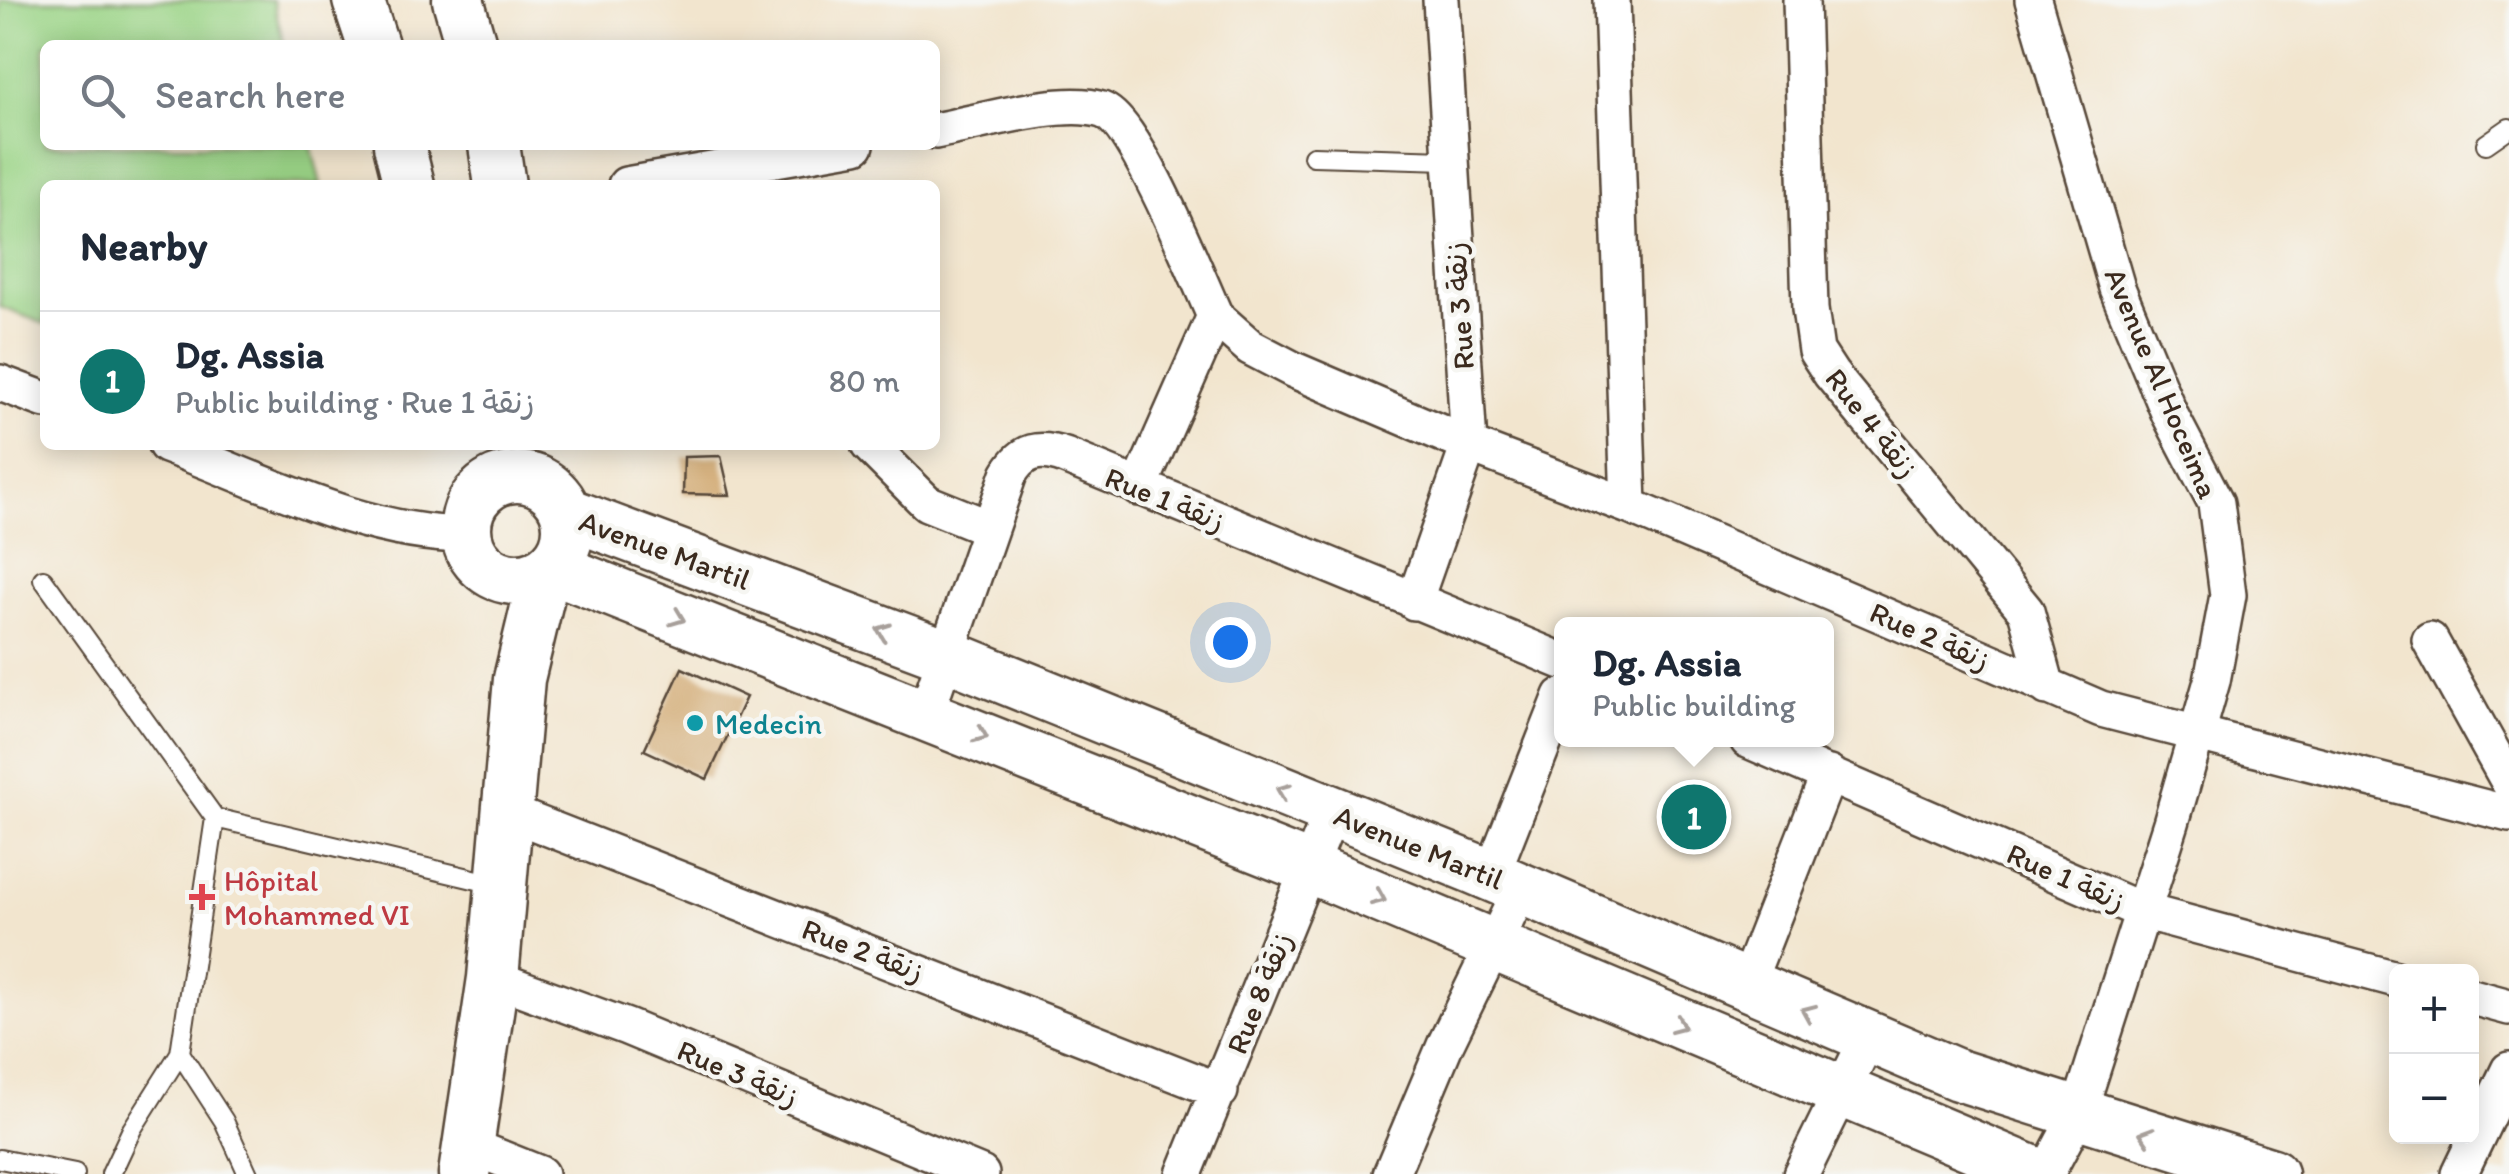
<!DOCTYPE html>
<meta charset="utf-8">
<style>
:root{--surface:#fff;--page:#f6f6f7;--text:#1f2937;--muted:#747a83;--line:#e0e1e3;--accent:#0f766e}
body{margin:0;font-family:Itim,"Playpen Sans Arabic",sans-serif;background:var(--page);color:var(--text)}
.controls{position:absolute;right:30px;bottom:30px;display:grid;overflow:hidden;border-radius:15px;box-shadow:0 5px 25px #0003}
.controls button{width:90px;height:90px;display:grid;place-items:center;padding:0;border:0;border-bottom:2px solid var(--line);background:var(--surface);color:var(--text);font:50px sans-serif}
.you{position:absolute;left:1230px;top:642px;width:35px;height:35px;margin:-25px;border:8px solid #fff;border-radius:50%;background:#1a73e8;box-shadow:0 0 0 15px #1a73e833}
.badge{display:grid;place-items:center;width:65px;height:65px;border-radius:50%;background:var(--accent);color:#fff;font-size:32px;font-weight:700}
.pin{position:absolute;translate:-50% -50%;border:5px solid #fff;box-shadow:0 2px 10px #0006}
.popup{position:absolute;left:1554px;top:617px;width:280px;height:130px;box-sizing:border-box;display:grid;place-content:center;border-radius:15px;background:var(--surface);filter:drop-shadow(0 2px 8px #0005);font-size:32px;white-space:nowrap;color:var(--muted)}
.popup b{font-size:38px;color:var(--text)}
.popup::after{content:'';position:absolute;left:50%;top:100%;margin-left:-20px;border:20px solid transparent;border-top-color:var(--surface)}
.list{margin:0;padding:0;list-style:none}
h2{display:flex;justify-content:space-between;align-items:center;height:130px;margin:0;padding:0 40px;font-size:42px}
h2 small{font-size:32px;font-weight:400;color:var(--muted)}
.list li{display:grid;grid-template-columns:65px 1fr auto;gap:30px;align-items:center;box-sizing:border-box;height:140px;padding:0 40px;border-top:2px solid var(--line)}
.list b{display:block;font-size:38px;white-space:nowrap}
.list p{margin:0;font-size:32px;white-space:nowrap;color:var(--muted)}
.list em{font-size:32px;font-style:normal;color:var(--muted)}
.icon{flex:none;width:55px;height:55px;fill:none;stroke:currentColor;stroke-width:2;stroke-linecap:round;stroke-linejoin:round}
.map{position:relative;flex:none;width:2509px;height:1174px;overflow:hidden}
.search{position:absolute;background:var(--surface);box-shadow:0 5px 25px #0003;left:40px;top:40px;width:900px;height:110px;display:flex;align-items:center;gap:25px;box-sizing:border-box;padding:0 35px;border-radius:15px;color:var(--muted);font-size:38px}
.panel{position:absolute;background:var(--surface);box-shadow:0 5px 25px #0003;left:40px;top:180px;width:900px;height:270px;border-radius:15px}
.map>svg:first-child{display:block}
.green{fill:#9bd487;stroke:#6b7f52;stroke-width:2.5}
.building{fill:#d6b281}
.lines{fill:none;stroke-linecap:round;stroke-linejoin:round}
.lane-casing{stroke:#564638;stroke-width:22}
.street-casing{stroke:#564638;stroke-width:40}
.secondary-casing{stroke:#564638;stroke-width:55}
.lane{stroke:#fff;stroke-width:18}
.street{stroke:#fff;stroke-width:35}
.secondary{stroke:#fff;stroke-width:50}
.oneway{stroke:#a79f9a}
.culture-dot{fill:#0f9aa8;stroke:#f6f6f2;stroke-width:4}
.health-dot{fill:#e0444e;stroke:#f6f6f2;stroke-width:4}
.labels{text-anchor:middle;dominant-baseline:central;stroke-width:9;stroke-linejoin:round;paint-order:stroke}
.street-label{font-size:30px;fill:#3b2a1e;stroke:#f6f6f2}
.culture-label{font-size:30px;fill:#0d838f;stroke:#f6f6f2;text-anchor:start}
.health-label{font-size:30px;fill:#be3a42;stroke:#f6f6f2;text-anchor:start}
</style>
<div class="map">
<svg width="2509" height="1174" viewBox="0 0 2509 1174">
<rect width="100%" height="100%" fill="#f6f6f2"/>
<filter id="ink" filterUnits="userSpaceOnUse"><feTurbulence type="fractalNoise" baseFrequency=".01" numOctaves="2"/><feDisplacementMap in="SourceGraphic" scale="20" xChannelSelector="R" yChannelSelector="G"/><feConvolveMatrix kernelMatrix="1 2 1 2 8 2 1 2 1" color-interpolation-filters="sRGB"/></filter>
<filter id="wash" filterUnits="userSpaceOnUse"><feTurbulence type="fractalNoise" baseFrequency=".0048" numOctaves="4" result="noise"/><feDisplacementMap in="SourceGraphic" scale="40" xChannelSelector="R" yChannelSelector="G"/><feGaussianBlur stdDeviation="2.25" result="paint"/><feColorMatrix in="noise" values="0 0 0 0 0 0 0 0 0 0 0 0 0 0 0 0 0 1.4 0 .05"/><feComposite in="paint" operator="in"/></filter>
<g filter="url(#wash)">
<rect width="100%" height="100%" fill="#f2e5ce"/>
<path class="green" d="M0 0H273L284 45H45V145H311L321 185H45V324L0 307Z"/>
<g id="blocks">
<path class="building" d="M721 456 730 495 683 494 684 457Z
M682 668 746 697 707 779 644 750Z"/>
</g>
</g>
<g filter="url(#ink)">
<use href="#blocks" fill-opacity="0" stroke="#564638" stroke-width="2.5"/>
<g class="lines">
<defs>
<path id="lane" d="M2486 144 2509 128
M1313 156 1448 160
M43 579 215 818 499 885
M180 1053 224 1121 248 1174
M0 1159 75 1174
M111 1174 132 1129 180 1053 215 818"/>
<path id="street" d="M1612 0 1629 506
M1801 0 1810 309 1816 351 1831 374 2026 611 2047 687
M2033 0 2117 288 2170 415 2216 503 2228 595 2212 681 2171 823 2078 1114 2046 1174
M935 131C978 123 1061 97 1102 110 1136 122 1197 277 1215 316L1139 488
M626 185 856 145
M1215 316 1250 347 1294 370 1469 445 1629 506 2101 709 2509 814
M0 383 45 400
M166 445C263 481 361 534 466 535
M869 445 927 503 989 528
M1414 602 1469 445 1441 0
M2430 640 2509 782
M926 713 1009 474C1023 450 1039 447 1065 456L1562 661
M1748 740 2142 911 2396 979
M505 811 1220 1091
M1491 876 1562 696
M493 978 627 1027 981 1174
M1746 986 1829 774
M2472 997 2509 1007
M470 1146 540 1174
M1184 1174 1332 811
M1391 1174 1446 1043 1521 889
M1801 1174 1868 1038
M2459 1174 2509 1070"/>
<path id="secondary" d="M358 0 373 45
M458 0 471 45
M399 145 409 185
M494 145 500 185
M466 528a51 51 0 1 1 102 0a51 51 0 1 1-102 0Z
M567 513 949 656 1473 868 1958 1075 2272 1174
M551 567 1310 868 2039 1174
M464 1174 493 978 519 679 545 571"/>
</defs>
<use href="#lane" class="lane-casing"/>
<use href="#street" class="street-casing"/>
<use href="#secondary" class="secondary-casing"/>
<use href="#lane" class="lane"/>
<use href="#street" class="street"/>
<use href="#secondary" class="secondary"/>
</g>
<defs><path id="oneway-chevron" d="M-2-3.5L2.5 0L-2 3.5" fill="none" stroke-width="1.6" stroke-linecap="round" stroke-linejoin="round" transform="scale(2.5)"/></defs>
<g class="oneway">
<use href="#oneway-chevron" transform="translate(678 618) rotate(21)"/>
<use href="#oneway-chevron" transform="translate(883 631) rotate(-159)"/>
<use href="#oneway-chevron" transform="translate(981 735) rotate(22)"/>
<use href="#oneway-chevron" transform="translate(1283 791) rotate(-158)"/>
<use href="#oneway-chevron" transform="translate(1379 898) rotate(23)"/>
<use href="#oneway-chevron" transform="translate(1808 1012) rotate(-157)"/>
<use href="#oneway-chevron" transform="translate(1679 1025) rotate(23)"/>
<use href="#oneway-chevron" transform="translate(2146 1135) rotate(-162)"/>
</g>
</g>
<circle class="culture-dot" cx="695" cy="723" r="10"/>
<path class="health-dot" d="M197 882h10v10h10v10h-10v10h-10v-10h-10v-10h10z"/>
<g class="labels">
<g class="street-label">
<text transform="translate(1459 306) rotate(-94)">Rue 3 زنقة</text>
<text transform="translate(2162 383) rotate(67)">Avenue Al Hoceima</text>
<text transform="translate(1872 423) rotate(52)">Rue 4 زنقة</text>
<text transform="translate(1165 499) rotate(22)">Rue 1 زنقة</text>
<text transform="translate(665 550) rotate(20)">Avenue Martil</text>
<text transform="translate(1930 636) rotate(24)">Rue 2 زنقة</text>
<text transform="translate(1419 847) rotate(22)">Avenue Martil</text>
<text transform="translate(2066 877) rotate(24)">Rue 1 زنقة</text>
<text transform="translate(863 950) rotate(21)">Rue 2 زنقة</text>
<text transform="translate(1259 993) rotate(-68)">Rue 8 زنقة</text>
<text transform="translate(738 1073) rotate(23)">Rue 3 زنقة</text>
</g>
<g class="culture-label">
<text x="715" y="723">Medecin</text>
</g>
<g class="health-label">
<text x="224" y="880">Hôpital<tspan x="224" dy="34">Mohammed VI</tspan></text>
</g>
</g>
</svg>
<div class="controls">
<button>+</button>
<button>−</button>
</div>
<div class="you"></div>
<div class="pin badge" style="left:1694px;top:817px">1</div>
<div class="popup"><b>Dg. Assia</b>Public building</div>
<div class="search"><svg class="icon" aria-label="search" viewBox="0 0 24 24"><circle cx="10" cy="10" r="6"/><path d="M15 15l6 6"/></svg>Search here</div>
<section class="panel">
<h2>Nearby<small></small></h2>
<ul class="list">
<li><span class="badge">1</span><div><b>Dg. Assia</b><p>Public building · Rue 1 زنقة</p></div><em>80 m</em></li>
</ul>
</section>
</div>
